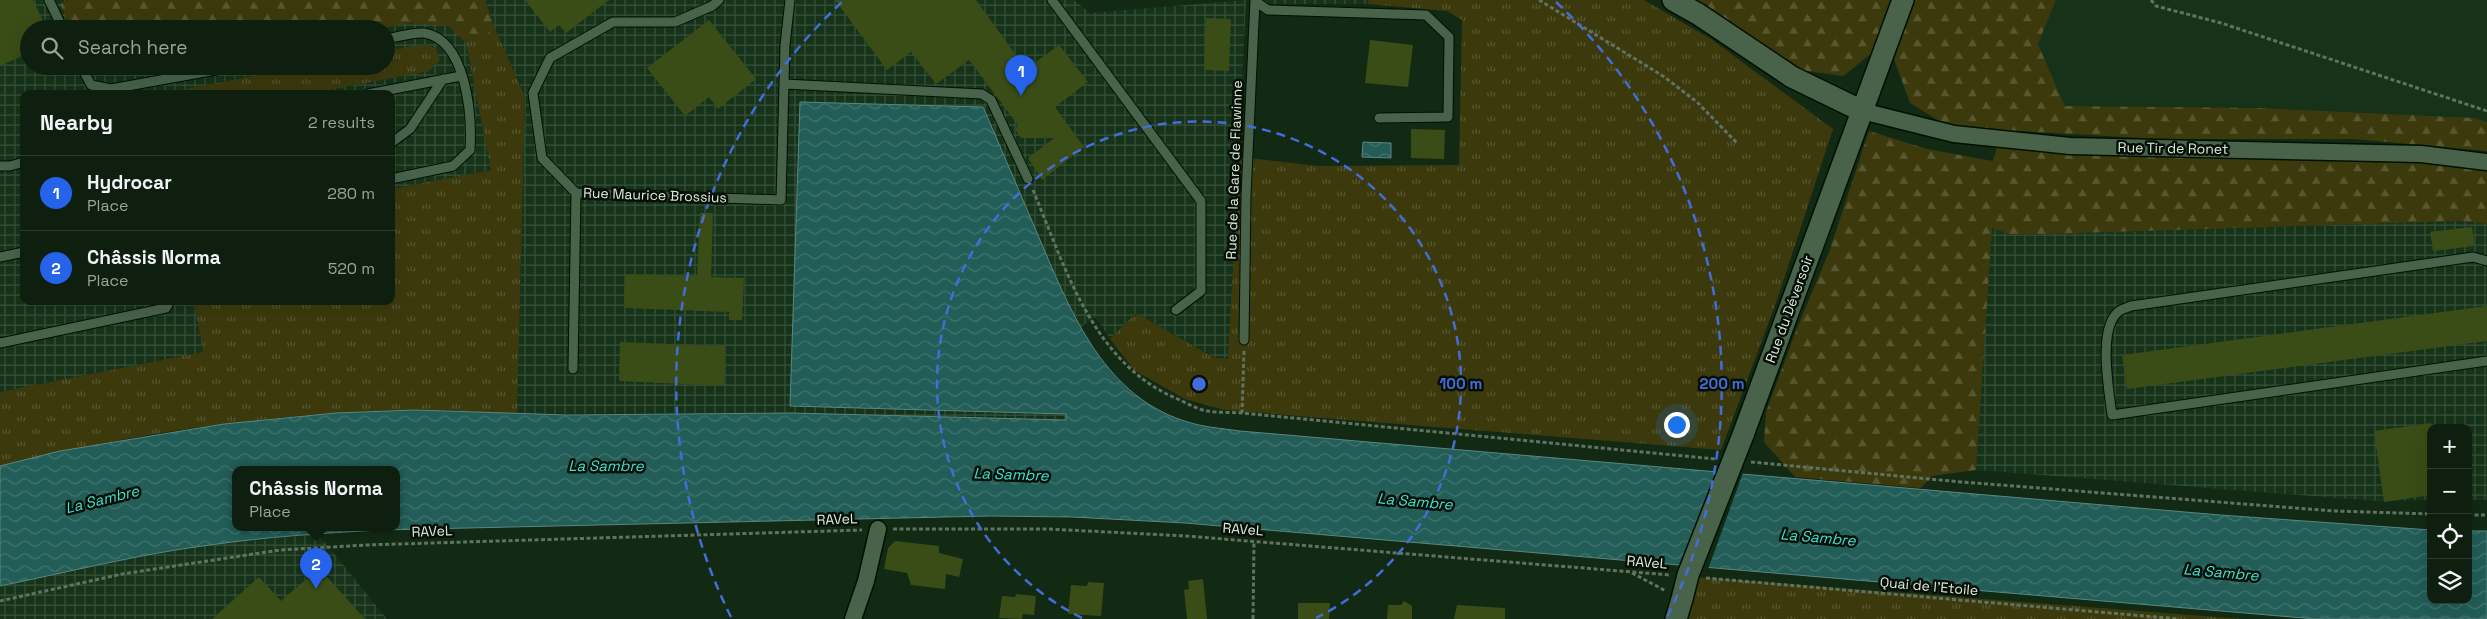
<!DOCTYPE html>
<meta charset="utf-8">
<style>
:root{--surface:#0e1f0f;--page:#172718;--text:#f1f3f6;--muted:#9ba29e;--line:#2e3d2f;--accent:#2563eb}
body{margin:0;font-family:"Space Grotesk",sans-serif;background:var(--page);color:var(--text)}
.controls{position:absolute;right:15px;bottom:15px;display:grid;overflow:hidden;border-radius:10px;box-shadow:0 5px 20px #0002}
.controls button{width:45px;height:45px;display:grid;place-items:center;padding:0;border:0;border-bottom:1px solid var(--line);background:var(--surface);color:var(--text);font:25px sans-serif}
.you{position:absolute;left:1676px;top:424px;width:18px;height:18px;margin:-12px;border:4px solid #fff;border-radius:50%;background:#1a73e8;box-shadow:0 0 0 8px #1a73e833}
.badge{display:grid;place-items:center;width:32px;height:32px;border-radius:50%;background:var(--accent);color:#fff;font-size:16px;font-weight:700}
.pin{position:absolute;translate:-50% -41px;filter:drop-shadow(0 1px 2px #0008)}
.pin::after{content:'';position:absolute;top:26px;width:18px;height:15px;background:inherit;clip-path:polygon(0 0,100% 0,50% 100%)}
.popup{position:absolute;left:232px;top:466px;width:168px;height:65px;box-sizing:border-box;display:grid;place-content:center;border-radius:10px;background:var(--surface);filter:drop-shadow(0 1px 4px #0005);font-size:16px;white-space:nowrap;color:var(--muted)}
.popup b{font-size:19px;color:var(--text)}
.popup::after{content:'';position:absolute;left:50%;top:100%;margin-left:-10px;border:10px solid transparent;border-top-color:var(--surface)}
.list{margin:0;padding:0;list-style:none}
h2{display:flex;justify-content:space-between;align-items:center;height:65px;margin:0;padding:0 20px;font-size:21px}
h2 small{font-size:16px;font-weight:400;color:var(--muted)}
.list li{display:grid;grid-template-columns:32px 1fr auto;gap:15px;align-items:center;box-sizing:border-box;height:75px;padding:0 20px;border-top:1px solid var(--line)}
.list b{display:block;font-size:19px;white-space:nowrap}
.list p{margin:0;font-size:16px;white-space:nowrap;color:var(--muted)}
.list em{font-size:16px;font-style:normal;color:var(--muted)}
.icon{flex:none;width:28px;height:28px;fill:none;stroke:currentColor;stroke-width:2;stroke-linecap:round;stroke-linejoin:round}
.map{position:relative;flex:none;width:2487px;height:619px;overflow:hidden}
.search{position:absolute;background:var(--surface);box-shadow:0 5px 20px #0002;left:20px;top:20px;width:375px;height:55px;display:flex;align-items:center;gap:12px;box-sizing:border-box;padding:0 18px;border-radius:28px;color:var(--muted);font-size:19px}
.panel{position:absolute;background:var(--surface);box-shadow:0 5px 20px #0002;left:20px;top:90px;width:375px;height:215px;border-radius:10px}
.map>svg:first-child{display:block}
.built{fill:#163319}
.industrial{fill:url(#industrial-grid);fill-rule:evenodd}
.grass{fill:url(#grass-tufts)}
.forest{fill:url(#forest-firs)}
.water{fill:url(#water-waves);stroke:#5a8780;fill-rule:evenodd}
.pier{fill:#122914}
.building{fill:#3a4d16}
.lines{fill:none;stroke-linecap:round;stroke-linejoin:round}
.service-casing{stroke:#001102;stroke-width:11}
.minor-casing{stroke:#001102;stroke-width:19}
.tertiary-casing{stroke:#001102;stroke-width:24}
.path{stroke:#607361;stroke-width:3;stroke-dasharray:4 2.5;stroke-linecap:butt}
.service{stroke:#49634b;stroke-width:9}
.minor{stroke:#49634b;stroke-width:16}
.tertiary{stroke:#49634b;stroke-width:21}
.tertiary-bridge-casing{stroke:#001102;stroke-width:24;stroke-linecap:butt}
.tertiary-bridge{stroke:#49634b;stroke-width:21}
.ring{fill:none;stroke:#436dd9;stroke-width:2.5;stroke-dasharray:9 6}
.labels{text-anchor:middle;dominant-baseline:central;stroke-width:5;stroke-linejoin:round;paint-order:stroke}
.street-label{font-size:14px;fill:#dceadc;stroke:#060f06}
.water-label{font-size:15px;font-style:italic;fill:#3ce2d4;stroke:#060f06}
.centre{fill:#436dd9;stroke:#060f06;stroke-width:2.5}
.ring-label{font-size:15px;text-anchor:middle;font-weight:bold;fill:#436dd9;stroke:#060f06;stroke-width:5;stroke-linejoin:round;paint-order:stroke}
</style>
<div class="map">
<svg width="2487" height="619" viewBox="0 0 2487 619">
<defs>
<pattern id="industrial-grid" width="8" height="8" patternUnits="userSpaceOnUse" patternTransform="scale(1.25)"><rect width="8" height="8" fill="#163319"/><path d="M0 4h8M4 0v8" fill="none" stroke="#37513a"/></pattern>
<pattern id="grass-tufts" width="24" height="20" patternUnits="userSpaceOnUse" patternTransform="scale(1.25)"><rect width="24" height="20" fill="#3c3a0d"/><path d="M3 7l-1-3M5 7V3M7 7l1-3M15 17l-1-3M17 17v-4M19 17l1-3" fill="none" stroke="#585730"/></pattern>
<pattern id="forest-firs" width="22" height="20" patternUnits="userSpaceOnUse" patternTransform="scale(1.25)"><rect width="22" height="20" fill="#3c3a0d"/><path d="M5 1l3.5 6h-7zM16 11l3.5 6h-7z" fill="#585730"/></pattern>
<pattern id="water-waves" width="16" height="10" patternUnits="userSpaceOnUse" patternTransform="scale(1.25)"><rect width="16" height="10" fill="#225d58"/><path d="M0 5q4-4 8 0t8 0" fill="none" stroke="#42746f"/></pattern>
</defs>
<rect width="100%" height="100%" fill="#122914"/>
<path class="built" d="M2056 0H2487V122L2475 118 2261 108 2065 106 2038 44Z"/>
<path class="industrial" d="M0 0H454L462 22 491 170 391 189V94H24V301H194L203 352 0 392ZM29 29H386V66H29Z
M485 0H1074L1090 13 1246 0 1229 359 1216 358 1136 313 1110 339 1096 317 1079 328 1065 298 1066 420 792 413 517 414 525 97 495 29Z
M1265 0H1368V4H1265Z
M2460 221 2487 224V500H2468V428H2431V500L2376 501 1976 470 1991 228 2012 235Z
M318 534 387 619H0V586H2L122 560 209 545Z"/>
<path class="grass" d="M1368 0H1644L1711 39 1833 129 1777 300 1721 450 1225 410 1185 399 1134 370 1110 339 1136 313 1215 358 1228 359 1239 157 1318 166 1459 165 1462 20 1447 11 1368 4Z
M495 29 525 97 517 414C483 413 448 409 414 410 275 412 135 433 0 466V392L203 352 194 301H391V189L491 170 466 43Z
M425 44 436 49 440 60 429 71 308 94H160L306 66H386V51Z
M1696 577 2242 619H1687Z"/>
<path class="forest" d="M68 0H485L495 29 466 43 448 26 411 23 378 29H72L60 4Z
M1687 0H1894L1876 50 1843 76 1800 70Z
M1914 0H2056L2038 44 2065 106 2261 108 2475 118 2487 122V151L2354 139H2160L1949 127 1910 103 1893 56Z
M1869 131 1927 149 1993 161 1999 140 2487 162V224L2460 221 2012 235 1992 228 1976 470 1932 476 1921 488 1795 477 1764 442 1766 412 1797 328 1829 252Z"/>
<path class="water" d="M800 102 983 107C1003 153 1023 200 1043 247 1075 322 1110 405 1199 425 1213 428 1227 429 1240 431L2220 515 2431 530V600H2468V531H2487V619H2315L1185 523 1072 517 989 516 381 530C323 533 266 537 210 545 139 554 69 572 0 586V466L60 451 224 424 336 413 415 410 567 415 792 413 1066 420V414L790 406ZM236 470H396V528H236Z
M1363 142 1391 143V158L1362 157Z"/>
<path class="pier" d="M1718 468 1744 470 1707 572 1682 569Z"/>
<path class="building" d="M0 0H33L47 29H29V53L0 66Z
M525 0H609L566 33 559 25 550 32Z
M835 0H976L1026 69 1059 45 1088 82 1055 107 1084 147 1042 180 1028 158 1054 138H1021L1015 129 1018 125 969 60 936 84 911 52 887 70Z
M1206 18 1231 19 1229 71 1204 70Z
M709 20 756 79 718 109 709 97 685 116 647 68Z
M1370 40 1413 45 1408 87 1365 83Z
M1411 129 1445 130 1444 159 1411 158Z
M700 213H713L711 277 744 278 742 320H729V312L624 308 625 274 697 276Z
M2472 227 2475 246 2433 251 2430 232Z
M2487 306V341L2127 389 2122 355Z
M620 342 725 346 724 386 619 381Z
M2431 423V495L2384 502 2374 431Z
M895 541 939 546V553L963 559 959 577 946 574 945 589 911 585 907 573 884 569 888 548Z
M319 568 365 619H212L259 577 281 601Z
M1203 579 1207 619H1187L1184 590 1189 589 1188 581Z
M1088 582 1104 583 1101 616 1068 614 1071 585 1087 586Z
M1016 594 1036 596 1034 615 1023 614 1022 619 999 618 1002 596 1015 597Z
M1404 601 1412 606V619H1387L1388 605H1401Z
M1298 603H1330L1329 619H1298Z
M1457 605 1505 608V619H1454Z"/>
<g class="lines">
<defs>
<path id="service" d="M49 0 63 29
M719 0 712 6 675 22H613L550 58 533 93 542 158 576 193 781 200 785 45 790 0
M1052 0 1201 201V291L1176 310
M1255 1 1268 10 1426 15 1449 37 1448 117 1379 118
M386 39C397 37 413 32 424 33 467 40 472 116 470 150L453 166 391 179
M81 66 91 85 111 89 238 66
M784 84 982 94 991 100 1028 179
M368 94 461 76
M391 143 410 129 443 79
M0 166H10L24 162
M0 257 24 252
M2487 261 2473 257 2131 306C2127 308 2120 309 2117 313 2098 331 2109 391 2112 415L2487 361
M1244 340 1246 196 1255 0
M0 343 166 308 170 301
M573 369 576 193"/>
<path id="minor" d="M1862 111 1954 134 2070 146 2421 154 2487 162
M853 619 866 581 878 529"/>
<path id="tertiary" d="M1673 0 1698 14 1792 77 1862 111
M1743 435 1903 0
M1676 619 1682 599"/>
</defs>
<use href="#service" class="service-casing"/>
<use href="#minor" class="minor-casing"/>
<use href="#tertiary" class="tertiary-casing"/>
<path class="path" d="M1539 0 1663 76 1697 102 1737 143
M2151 0 2156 6 2221 23 2487 111
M1033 190C1066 269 1093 365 1180 400 1188 404 1199 410 1208 411 1219 413 1231 412 1242 413
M1244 351 1242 413 1715 459
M1751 462 1961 482 2335 511 2431 514
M2468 515H2487
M893 529H1048L1186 536 1670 575
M1632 573 1666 591
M1706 578 2179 619
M0 601 122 574 280 550 366 545 862 530
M1253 619 1254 541"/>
<use href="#service" class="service"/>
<use href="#minor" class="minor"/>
<use href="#tertiary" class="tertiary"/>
<defs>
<path id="tertiary-bridge" d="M1682 599 1688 575 1743 435"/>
</defs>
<use href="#tertiary-bridge" class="tertiary-bridge-casing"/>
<use href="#tertiary-bridge" class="tertiary-bridge"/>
</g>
<g class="ring">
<path d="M1082 618A262 262 0 1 1 1316 618"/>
<path d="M731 617A523 523 0 0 1 842 2M1556 2A523 523 0 0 1 1667 617"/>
</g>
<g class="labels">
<g class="street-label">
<text transform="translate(2173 148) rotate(1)">Rue Tir de Ronet</text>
<text transform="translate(1234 170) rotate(-88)">Rue de la Gare de Flawinne</text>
<text transform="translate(655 195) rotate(2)">Rue Maurice Brossius</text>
<text transform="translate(1789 309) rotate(-70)">Rue du Déversoir</text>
<text transform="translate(837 519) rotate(-2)">RAVeL</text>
<text transform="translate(1243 529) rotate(4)">RAVeL</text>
<text transform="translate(432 531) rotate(-2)">RAVeL</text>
<text transform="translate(1647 562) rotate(5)">RAVeL</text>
<text transform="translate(1929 586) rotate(5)">Quai de l'Etoile</text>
</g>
<g class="water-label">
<text x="606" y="465">La Sambre</text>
<text transform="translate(1011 474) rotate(2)">La Sambre</text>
<text transform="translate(102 499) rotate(-14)">La Sambre</text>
<text transform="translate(1415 501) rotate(5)">La Sambre</text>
<text transform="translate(1818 537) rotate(5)">La Sambre</text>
<text transform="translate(2221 572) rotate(5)">La Sambre</text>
</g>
</g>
<circle cx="1199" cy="384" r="8" class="centre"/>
<g class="ring-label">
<text x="1461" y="389">100 m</text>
<text x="1722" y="389">200 m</text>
</g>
</svg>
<div class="controls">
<button>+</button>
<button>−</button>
<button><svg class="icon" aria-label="locate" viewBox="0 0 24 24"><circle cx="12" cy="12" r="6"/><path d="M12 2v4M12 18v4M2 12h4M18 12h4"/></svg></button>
<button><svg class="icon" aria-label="layers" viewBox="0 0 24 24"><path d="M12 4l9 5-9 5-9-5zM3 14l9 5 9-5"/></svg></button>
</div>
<div class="you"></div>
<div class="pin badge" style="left:1021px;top:96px">1</div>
<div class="pin badge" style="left:316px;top:589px">2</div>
<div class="popup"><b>Châssis Norma</b>Place</div>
<div class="search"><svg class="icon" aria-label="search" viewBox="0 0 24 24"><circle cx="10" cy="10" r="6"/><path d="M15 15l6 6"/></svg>Search here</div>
<section class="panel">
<h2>Nearby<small>2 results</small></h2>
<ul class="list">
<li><span class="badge">1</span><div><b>Hydrocar</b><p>Place</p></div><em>280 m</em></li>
<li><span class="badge">2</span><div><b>Châssis Norma</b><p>Place</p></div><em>520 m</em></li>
</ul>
</section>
</div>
